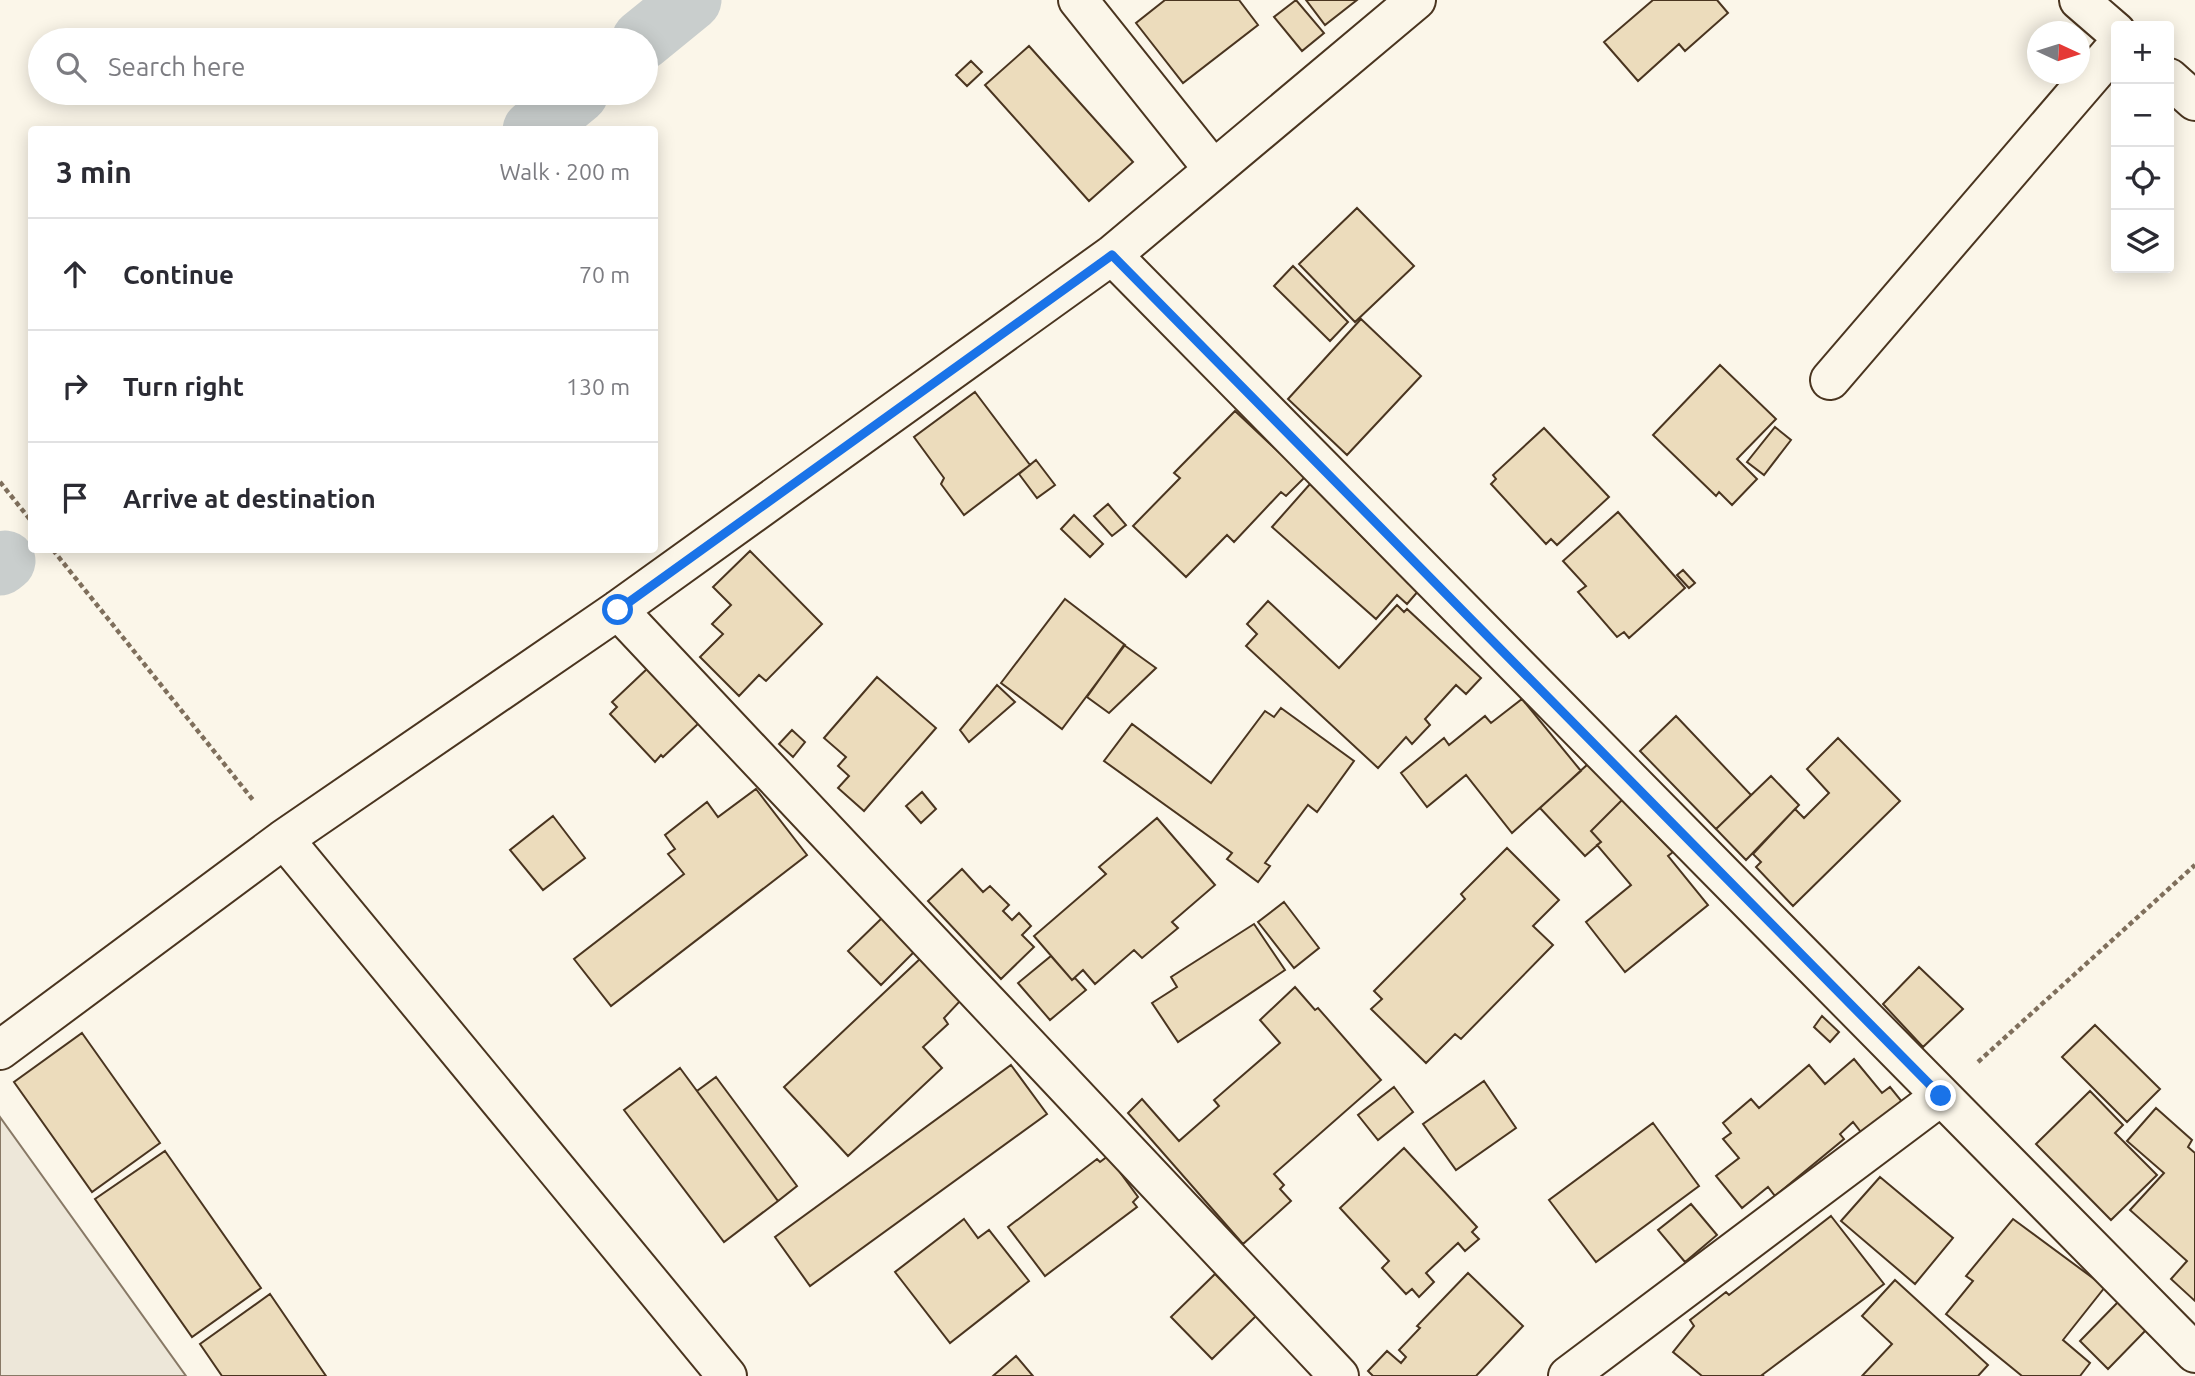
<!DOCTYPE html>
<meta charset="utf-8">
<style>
:root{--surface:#fff;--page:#f7f7f7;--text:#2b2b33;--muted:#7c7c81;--line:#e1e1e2}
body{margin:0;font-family:Ubuntu,sans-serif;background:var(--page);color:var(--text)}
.controls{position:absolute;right:21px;top:21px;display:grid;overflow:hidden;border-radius:7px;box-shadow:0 4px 18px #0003}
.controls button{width:63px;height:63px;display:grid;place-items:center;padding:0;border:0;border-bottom:2px solid var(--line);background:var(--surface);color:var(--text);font:35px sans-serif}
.compass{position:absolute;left:2027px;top:21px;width:63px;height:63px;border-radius:50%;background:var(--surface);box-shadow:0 4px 18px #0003;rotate:94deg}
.stop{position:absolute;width:21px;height:21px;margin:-16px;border:5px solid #1a73e8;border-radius:50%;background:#fff}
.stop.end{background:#1a73e8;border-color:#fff;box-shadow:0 2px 7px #0008}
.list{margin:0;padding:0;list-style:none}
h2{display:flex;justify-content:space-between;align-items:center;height:91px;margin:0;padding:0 28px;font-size:30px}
h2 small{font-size:23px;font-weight:400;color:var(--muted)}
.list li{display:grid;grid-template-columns:46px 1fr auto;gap:21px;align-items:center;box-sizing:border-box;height:112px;padding:0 28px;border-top:2px solid var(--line)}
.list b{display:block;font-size:26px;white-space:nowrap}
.list em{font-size:23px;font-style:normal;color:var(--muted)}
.icon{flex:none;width:38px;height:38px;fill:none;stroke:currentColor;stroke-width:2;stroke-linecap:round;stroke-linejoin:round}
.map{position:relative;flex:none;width:2195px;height:1376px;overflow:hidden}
.search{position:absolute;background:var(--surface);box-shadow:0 4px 18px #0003;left:28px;top:28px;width:630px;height:77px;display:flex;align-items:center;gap:18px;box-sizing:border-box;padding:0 24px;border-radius:38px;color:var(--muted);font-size:26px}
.panel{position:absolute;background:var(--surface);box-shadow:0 4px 18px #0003;left:28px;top:126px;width:630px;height:427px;border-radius:7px}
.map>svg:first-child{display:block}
.parking{fill:#ede7d9;stroke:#887966;stroke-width:2}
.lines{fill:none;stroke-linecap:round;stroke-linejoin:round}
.canal{stroke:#c9cecd;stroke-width:61}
.building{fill:#ecdcbc;stroke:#4a3520;stroke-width:2}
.minor-casing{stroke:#4a3520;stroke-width:42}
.path{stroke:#7f6f5c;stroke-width:4.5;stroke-dasharray:5 3.5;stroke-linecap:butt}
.minor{stroke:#fbf6e9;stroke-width:38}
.route{stroke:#1a73e8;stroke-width:9}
</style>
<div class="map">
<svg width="2195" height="1376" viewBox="0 0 2195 1376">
<rect width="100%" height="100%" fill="#fbf6e9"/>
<path class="parking" d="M0 1117 186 1376H0Z"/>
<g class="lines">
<path class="canal" d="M642 40 691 0
M533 130 578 93
M0 565 5 561"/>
</g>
<path class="building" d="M1165 0H1239L1258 25 1183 83 1136 23Z
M1296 0 1324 33 1302 51 1274 17Z
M1306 0H1357L1325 25Z
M1653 0H1717L1728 13 1685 51 1679 44 1638 81 1604 42Z
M1029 46 1133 162 1089 201 985 85Z
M971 61 982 72 967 86 956 75Z
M1357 208 1414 266 1355 322 1299 264Z
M1293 266 1348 322 1330 341 1274 286Z
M1361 319 1421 376 1347 455 1288 399Z
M1720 365 1776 419 1737 459 1757 479 1732 505 1719 492 1716 496 1653 435Z
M975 392 1030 465 964 515 941 484 944 478 914 437Z
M1235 411 1305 477 1286 496 1281 492 1234 542 1227 535 1186 577 1133 526 1180 478 1174 473Z
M1775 427 1791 440 1764 475 1747 462Z
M1544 428 1609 497 1557 545 1551 539 1546 544 1491 484 1496 479 1493 475Z
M1036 460 1055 485 1037 498 1019 474Z
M1310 484 1408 583 1411 580 1420 589 1407 604 1397 595 1376 619 1272 527Z
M1108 504 1126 525 1112 536 1094 516Z
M1618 512 1685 588 1629 638 1624 632 1617 637 1578 592 1586 586 1563 561Z
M1074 515 1103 544 1090 557 1061 529Z
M750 551 822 624 766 681 759 675 739 696 700 657 723 634 712 624 731 605 713 587Z
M1683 570 1695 583 1689 588 1677 575Z
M1065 599 1125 645 1062 729 1001 683Z
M1268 601 1339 668 1397 605 1404 612 1407 609 1481 678 1466 694 1456 685 1425 719 1430 725 1412 744 1406 737 1378 768 1246 646 1257 634 1247 624Z
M1124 645 1156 668 1109 713 1087 697Z
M648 668 699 723 663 757 661 755 655 762 610 714 617 707 612 702Z
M877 677 936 728 864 811 838 788 849 776 838 766 846 757 824 738Z
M997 685 1015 702 969 742 960 730Z
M1522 699 1581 771 1512 833 1466 775 1427 807 1401 773 1444 738 1449 745 1485 716 1491 723Z
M1281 708 1354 761 1317 812 1308 805 1265 863 1270 866 1258 882 1227 859 1232 853 1104 761 1132 724 1211 783 1265 711 1274 717Z
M1676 716 1751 795 1716 829 1640 751Z
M792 730 805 742 793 757 779 744Z
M1838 738 1900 801 1793 906 1756 867 1761 862 1753 854 1795 809 1804 818 1829 793 1807 769Z
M1588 764 1622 800 1591 831 1601 842 1585 856 1540 808Z
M1771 776 1799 805 1746 860 1716 829Z
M756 789 807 855 611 1006 574 959 684 874 668 854 675 849 665 835 707 802 718 817Z
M922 792 936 809 921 823 906 806Z
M1622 800 1673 852 1668 856 1708 905 1625 972 1586 922 1631 885 1597 845 1601 842 1591 831Z
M553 816 585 858 543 890 510 850Z
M1157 818 1215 885 1172 922 1178 928 1142 958 1134 950 1095 984 1083 970 1072 980 1034 936 1106 874 1099 867Z
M1507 848 1559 900 1533 926 1553 945 1461 1039 1455 1034 1426 1063 1371 1009 1382 999 1374 991 1465 899 1461 894Z
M962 869 983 892 990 886 1009 905 1003 911 1012 920 1019 913 1031 926 1022 935 1034 947 1001 979 928 901Z
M1284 902 1319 948 1294 968 1258 922Z
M882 918 914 952 881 985 848 951Z
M1254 924 1285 970 1178 1042 1152 1003 1177 987 1171 977Z
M1051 956 1072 980 1075 978 1086 990 1050 1020 1018 983Z
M922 957 961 1000 944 1018 948 1024 923 1047 942 1068 848 1156 784 1087Z
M1919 967 1963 1009 1923 1047 1883 1004Z
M1295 987 1315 1010 1318 1008 1381 1080 1274 1174 1284 1185 1280 1189 1291 1201 1243 1244 1128 1113 1142 1099 1179 1141 1219 1106 1214 1100 1280 1043 1260 1020Z
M1822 1016 1839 1032 1830 1042 1814 1027Z
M2095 1025 2160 1089 2127 1122 2062 1057Z
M82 1033 160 1143 92 1192 14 1082Z
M1854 1059 1882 1093 1890 1087 1903 1103 1864 1136 1853 1122 1840 1134 1844 1139 1775 1196 1768 1187 1742 1208 1716 1176 1739 1158 1723 1139 1731 1133 1723 1123 1751 1099 1759 1108 1809 1065 1825 1084Z
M1011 1065 1047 1114 810 1286 775 1237Z
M680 1068 778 1201 724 1242 624 1110Z
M716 1077 797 1186 778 1201 697 1091Z
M1484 1081 1516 1128 1456 1170 1423 1124Z
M1394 1087 1413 1112 1378 1140 1358 1115Z
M2090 1091 2123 1125 2115 1133 2157 1175 2111 1220 2036 1144Z
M2156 1108 2192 1140 2188 1147 2195 1153V1301L2171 1279 2187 1261 2130 1210 2164 1173 2127 1141Z
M1653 1123 1699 1186 1596 1262 1549 1200Z
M1404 1148 1477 1227 1472 1232 1479 1239 1465 1251 1458 1243 1426 1273 1434 1282 1419 1297 1412 1289 1406 1294 1382 1268 1389 1261 1340 1208Z
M165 1151 261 1288 192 1337 95 1199Z
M1108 1156 1138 1197 1133 1202 1137 1207 1045 1276 1008 1227 1097 1159 1100 1162Z
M1880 1177 1953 1238 1915 1284 1841 1221Z
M1691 1204 1717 1235 1685 1262 1658 1230Z
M1831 1216 1884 1284 1762 1375 1764 1376H1702L1673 1352 1694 1326 1690 1320 1726 1292 1729 1295Z
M964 1219 978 1238 989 1230 1029 1281 950 1343 895 1272Z
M2013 1219 2105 1287 2063 1340 2090 1363 2080 1376H2022L1946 1314 1973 1281 1966 1276Z
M1468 1273 1523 1326 1476 1376H1373L1368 1371 1387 1351 1401 1363 1406 1357 1399 1350 1420 1328 1417 1326Z
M1215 1274 1256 1316 1212 1359 1171 1317Z
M1895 1280 1988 1365 1978 1376H1862L1892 1344 1862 1316Z
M270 1294 326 1376H222L200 1344Z
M2119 1301 2147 1329 2108 1369 2080 1341Z
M1016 1356 1033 1376H993Z"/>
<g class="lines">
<defs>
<path id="minor" d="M1078 0 1213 169
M2079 0 2116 32
M2169 78 2195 101
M1112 255 2195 1353
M1830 380 2116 47
M618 610 1339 1376
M284 839 727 1376
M0 1050 284 839 618 610 1112 255 1416 0
M1568 1376 1941 1096"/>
</defs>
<use href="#minor" class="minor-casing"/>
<path class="path" d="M0 482 32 522
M53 550 253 800
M1978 1062 2195 865"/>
<use href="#minor" class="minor"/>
</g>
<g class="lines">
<path class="route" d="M618 610 1112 255 1941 1096"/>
</g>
</svg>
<div class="controls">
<button>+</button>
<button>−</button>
<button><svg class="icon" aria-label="locate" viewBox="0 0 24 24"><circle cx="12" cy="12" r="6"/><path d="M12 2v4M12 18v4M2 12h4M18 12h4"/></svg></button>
<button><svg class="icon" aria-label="layers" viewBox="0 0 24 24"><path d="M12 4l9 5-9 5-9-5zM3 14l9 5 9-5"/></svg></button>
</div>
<svg class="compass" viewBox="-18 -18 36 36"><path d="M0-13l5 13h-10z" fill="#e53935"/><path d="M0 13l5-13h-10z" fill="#7c7c81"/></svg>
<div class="stop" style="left:618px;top:610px"></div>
<div class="stop end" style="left:1941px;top:1096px"></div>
<div class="search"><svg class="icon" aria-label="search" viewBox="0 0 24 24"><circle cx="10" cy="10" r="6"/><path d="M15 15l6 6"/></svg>Search here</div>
<section class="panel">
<h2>3 min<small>Walk · 200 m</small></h2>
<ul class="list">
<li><svg class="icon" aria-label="ahead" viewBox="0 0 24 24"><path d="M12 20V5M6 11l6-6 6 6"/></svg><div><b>Continue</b></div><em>70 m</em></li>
<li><svg class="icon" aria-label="right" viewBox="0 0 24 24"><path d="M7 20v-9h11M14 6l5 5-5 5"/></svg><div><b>Turn right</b></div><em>130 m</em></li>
<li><svg class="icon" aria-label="arrive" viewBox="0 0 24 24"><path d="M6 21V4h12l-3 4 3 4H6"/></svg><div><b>Arrive at destination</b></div></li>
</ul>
</section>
</div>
